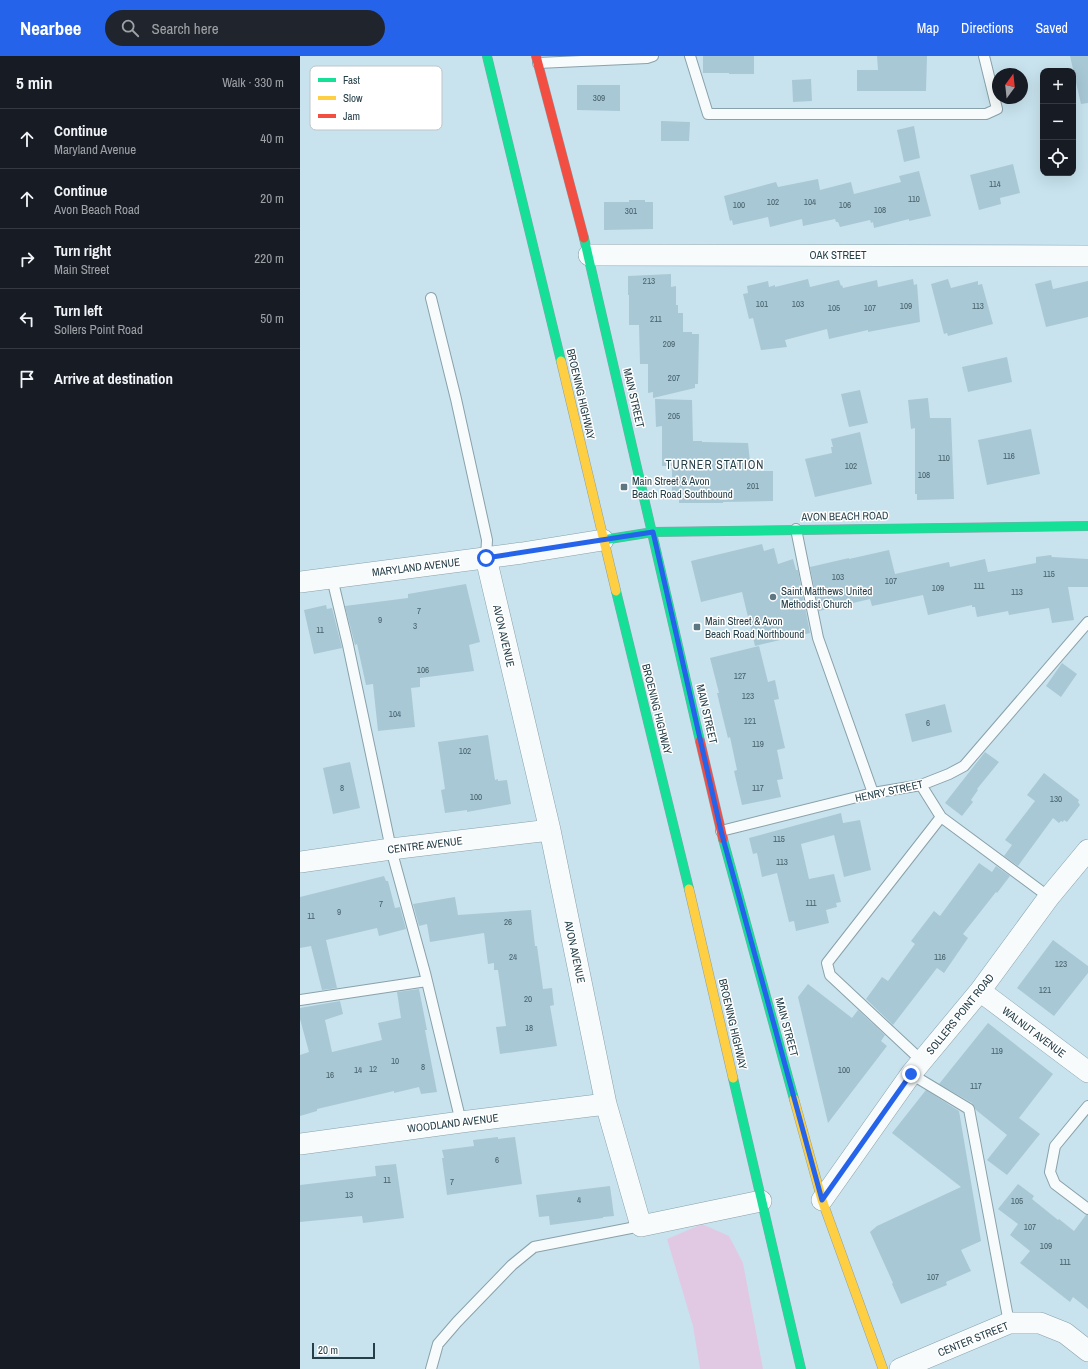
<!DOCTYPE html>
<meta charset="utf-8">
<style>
:root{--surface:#171b24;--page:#20242c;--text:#f1f3f6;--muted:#9ea1a6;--line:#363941;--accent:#2563eb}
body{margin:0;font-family:"Archivo Narrow",sans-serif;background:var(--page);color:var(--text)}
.controls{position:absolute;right:12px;top:12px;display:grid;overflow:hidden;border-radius:8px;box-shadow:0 4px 16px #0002}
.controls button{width:36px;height:36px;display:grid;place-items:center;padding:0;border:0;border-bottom:1px solid var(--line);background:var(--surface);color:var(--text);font:20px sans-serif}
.compass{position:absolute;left:692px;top:12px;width:36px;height:36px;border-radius:50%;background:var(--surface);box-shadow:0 4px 16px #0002;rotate:15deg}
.scale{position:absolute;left:12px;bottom:10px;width:63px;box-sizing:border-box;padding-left:4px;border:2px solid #253f49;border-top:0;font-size:11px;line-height:14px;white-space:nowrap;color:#253f49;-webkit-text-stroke:3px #fff;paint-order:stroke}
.stop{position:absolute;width:12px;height:12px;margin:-9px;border:3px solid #2563eb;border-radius:50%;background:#fff}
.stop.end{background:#2563eb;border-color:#fff;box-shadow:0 1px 4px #0008}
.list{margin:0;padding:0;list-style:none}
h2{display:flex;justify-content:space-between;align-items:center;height:52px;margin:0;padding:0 16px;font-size:17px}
h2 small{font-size:13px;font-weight:400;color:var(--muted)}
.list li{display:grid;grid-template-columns:26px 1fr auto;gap:12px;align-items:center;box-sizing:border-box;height:60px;padding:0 16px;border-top:1px solid var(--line)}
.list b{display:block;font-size:15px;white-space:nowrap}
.list p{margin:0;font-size:13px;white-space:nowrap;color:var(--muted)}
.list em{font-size:13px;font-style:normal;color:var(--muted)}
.icon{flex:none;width:22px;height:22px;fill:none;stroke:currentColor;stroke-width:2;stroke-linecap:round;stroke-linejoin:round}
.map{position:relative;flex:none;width:788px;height:1313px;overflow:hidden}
header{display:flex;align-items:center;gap:24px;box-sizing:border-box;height:56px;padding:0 20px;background:var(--accent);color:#fff}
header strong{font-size:19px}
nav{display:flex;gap:22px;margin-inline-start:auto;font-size:14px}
.search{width:280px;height:36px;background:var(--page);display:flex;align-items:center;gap:10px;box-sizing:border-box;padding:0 14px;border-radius:22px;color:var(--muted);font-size:15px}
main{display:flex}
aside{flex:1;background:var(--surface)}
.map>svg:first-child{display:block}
.green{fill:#e2c9e3}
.building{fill:#a8c8d5}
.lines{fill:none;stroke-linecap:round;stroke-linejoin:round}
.lane-casing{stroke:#89a1aa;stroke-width:12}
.street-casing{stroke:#89a1aa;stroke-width:22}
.fast-casing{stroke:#89a1aa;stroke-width:10}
.slow-casing{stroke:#89a1aa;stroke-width:10}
.jam-casing{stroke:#89a1aa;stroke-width:10}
.lane{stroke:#f7fbfc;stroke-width:10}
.street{stroke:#f7fbfc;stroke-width:21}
.fast{stroke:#16e098;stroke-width:9}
.slow{stroke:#ffcf43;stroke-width:9}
.jam{stroke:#f24e42;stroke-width:9}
.route{stroke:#2563eb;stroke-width:5}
.poi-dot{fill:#5e7883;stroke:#fff;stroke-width:1.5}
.labels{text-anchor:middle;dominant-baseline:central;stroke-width:3;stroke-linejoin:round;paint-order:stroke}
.number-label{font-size:9px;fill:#46616c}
.street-label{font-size:11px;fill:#253f49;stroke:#fff}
.poi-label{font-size:11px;fill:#253f49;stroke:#fff;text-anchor:start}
.neighbourhood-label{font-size:12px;letter-spacing:1px;fill:#253f49;stroke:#fff}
.key{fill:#fff;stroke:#bec5c8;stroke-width:1}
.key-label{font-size:11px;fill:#253f49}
</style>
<header>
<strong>Nearbee</strong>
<div class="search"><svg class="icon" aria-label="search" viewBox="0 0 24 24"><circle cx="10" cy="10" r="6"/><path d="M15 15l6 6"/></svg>Search here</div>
<nav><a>Map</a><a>Directions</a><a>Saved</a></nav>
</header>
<main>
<aside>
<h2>5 min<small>Walk · 330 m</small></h2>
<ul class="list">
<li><svg class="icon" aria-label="ahead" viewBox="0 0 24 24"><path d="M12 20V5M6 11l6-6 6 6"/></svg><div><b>Continue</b><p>Maryland Avenue</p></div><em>40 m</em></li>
<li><svg class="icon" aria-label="ahead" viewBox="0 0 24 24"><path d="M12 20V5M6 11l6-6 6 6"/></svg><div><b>Continue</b><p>Avon Beach Road</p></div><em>20 m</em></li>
<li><svg class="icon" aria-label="right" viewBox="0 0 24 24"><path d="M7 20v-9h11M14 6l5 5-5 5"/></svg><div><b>Turn right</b><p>Main Street</p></div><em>220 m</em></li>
<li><svg class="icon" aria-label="left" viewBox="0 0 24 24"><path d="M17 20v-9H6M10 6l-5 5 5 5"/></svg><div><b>Turn left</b><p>Sollers Point Road</p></div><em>50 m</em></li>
<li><svg class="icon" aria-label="arrive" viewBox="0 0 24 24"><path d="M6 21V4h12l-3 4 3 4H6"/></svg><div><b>Arrive at destination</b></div></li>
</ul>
</aside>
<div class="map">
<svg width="788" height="1313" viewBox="0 0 788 1313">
<rect width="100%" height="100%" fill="#c8e3ee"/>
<path class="green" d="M402 1168 429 1180 443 1207 463 1313H400L393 1270 367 1183Z"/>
<path class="building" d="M403 0H454V18H429V17H403Z
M577 0H627L626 35H557V14H578Z
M770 0H788V47L781 48Z
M511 23 512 45 493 46 492 24Z
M277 29H320V55L277 54Z
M361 65 390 66 389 85H361Z
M614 70 620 102 604 106 597 74Z
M713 108 720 137 700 142 701 148 679 154 670 119Z
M619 115 631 160 609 165V163L574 172 573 166 571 167 570 164 540 171 538 166H536L535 163 503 170 502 163 470 171 468 161 433 169 432 164 430 165 424 140 476 126 478 131 518 123 520 134 551 126 554 138 601 126 599 120Z
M329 144H345V146H353V173L304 174V146H329Z
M371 218V231L376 230V249H378V257H383V276H392V278H399L398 328H395V332L353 342V336L348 337V308H340L339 269H329V239H328V220Z
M508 223 510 231 539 224 541 230 542 229 543 232 577 224 578 231 613 223 614 229 617 228 620 266 568 276V274L529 283 527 273 485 284 487 291 461 294 453 262 449 263 443 238 448 237 447 230 468 225 469 231 475 229V231Z
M648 223 651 232 678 225V229L682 228 693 268 648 280 647 277 644 278 631 228Z
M751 224 753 233 788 225V261L746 271 735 228Z
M707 301 712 326 668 336 662 311Z
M560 334 568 367 549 371 541 338Z
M628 342 630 362H651L654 443 617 444V438H615V372L611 373 608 344Z
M355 343 392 344 393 385H402V386L448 387 451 415H473V445L423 446V447H379V436H372V410H362V370L356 371Z
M731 373 740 418 687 429 678 384Z
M560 376 572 428 515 441 505 403 532 397 531 391H533L531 383Z
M462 488 464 495 474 492 478 508 493 503 496 514H498L510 577 455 590 442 536 401 546 391 505Z
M589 494 595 518 649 506 650 511 685 503 688 516 736 507V501L751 499 752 501 788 503V531H768L774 564 752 567 749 552 709 559 708 555 677 561 675 551H672V549L628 559 623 539 572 550 570 543 519 555 510 511 549 502V503Z
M166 528 180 586 169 589 174 615 120 622V631L111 632 115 671 78 675 73 628 66 629 57 588 55 589 45 550 108 542V538Z
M26 549 27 553 32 552 42 592 14 598 4 554Z
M459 590 468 626 475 624 479 643 474 644 485 692 477 694 483 723 477 724 481 741 442 749 434 715 437 714 430 681 428 682 422 658 417 637H419L410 602Z
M762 607 777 618 761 641 746 630Z
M645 648 652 676 612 686 605 658Z
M188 679 195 724 198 723V725L207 724 211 748 167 756V754L145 757 141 734 145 733 138 686Z
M685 696 699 706 677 733 678 734 671 744 673 746 662 760 645 747Z
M50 706 60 752 33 758 23 712Z
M744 717 779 744 778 746 780 749 767 766 764 764 763 766 761 765 759 767 753 762 718 810 704 800 712 789 705 784 735 745 727 739Z
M541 757 543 767 560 764 571 814 544 821 534 779 501 788 509 823 534 818 541 846 536 847 537 851 526 854 529 867 496 875 494 865 489 866 477 817 462 821 457 797 453 798 449 782Z
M679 807 692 816 696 810 710 820 697 837 696 836 663 878 668 882 644 917 637 912 593 969 566 943 582 921 588 925 615 888 611 885 634 855 640 860Z
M84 820 86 825H88L95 852 100 851 106 873 79 880 77 872 26 884 37 932 22 934 11 890 0 892V841Z
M155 841 158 859 231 854 235 890H237L243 933 252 932 254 949 250 950 257 990 200 998 196 971 206 970 198 914H194V907L188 908 184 877 130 886 127 868 119 870 113 848Z
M753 884 788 910V917L754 960 717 932Z
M508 928 552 962 558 954 585 979 581 985 587 990 528 1067 498 941Z
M119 933 127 974H125L137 1036 121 1038 119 1031 94 1037V1035L17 1053V1055L0 1060V999L9 996 0 963V952L40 945 43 958 25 964 32 996 82 984 78 967 101 962 97 936Z
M688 967 753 1018 719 1062 740 1078 707 1119 687 1104 707 1079 676 1054 672 1047 639 1028Z
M626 1034 659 1055 681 1185 661 1194 671 1215 646 1226 647 1229 601 1248 592 1228 593 1227 570 1176 577 1170 661 1131 592 1077Z
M198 1081V1083L215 1081 222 1128 147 1139 142 1102H144L142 1094 174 1090 173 1084Z
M96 1108 104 1162 63 1167 62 1160 0 1166V1129L76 1120 75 1110Z
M718 1128 734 1140 732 1143 758 1164 759 1163 774 1175 786 1159H788V1253L773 1241 770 1246 720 1207 730 1195 710 1179 718 1168 698 1153Z
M310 1130 314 1160 303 1161V1162L250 1169 249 1160 239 1161 236 1139Z"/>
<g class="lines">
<defs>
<path id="lane" d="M390 0 408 58H686L697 53 684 0
M238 7 347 2 353 0
M131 242 156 343 187 484 186 502
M496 473 518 582 573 737
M32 522 48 589 91 793 125 917 161 1066
M621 729 641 761 749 841
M421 775 573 737 621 729 649 718 664 710 788 566
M0 944 127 925
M622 1005 530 919 527 907 641 761
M611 1018 669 1053 709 1267
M788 1050 755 1090 750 1116 755 1128 788 1153
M131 1313 138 1288 157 1266 212 1209 234 1191 341 1170"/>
<path id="street" d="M289 199 788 200
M186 502 250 774 306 1048 341 1170 461 1145
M0 526 222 497 303 484
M0 806 91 793 250 774
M680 935 788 1016
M0 1088 161 1066 306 1048
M522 1144 611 1018 680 935 749 841 788 794
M600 1313 709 1267H740L765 1277 788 1295"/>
<path id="fast" d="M187 0 261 305
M284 182 400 685
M303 484 353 476 788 470
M316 535 389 833
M423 783 494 1043
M433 1022 501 1313"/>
<path id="slow" d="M261 305 316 535
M389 833 433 1022
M494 1043 522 1144 583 1313"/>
<path id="jam" d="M236 0 284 182
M400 685 423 783"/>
</defs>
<use href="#lane" class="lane-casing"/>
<use href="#street" class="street-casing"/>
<use href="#fast" class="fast-casing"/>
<use href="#slow" class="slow-casing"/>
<use href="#jam" class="jam-casing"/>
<use href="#lane" class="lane"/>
<use href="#street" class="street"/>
<use href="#fast" class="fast"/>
<use href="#slow" class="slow"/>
<use href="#jam" class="jam"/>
</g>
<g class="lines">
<path class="route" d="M186 502 353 476 421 775 522 1144 611 1018"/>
</g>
<g class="poi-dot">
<rect x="320" y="427" width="8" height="8" rx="2"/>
<circle cx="473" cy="541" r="4"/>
<rect x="393" y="567" width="8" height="8" rx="2"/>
</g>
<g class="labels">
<g class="number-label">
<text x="299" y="42">309</text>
<text x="695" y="128">114</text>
<text x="614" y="143">110</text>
<text x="473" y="146">102</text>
<text x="510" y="146">104</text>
<text x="439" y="149">100</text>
<text x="545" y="149">106</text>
<text x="580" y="154">108</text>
<text x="331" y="155">301</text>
<text x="349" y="225">213</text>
<text x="462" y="248">101</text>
<text x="498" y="248">103</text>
<text x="606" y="250">109</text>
<text x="678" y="250">113</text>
<text x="534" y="252">105</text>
<text x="570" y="252">107</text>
<text x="356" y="263">211</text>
<text x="369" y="288">209</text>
<text x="374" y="322">207</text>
<text x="374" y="360">205</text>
<text x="709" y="400">116</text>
<text x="644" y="402">110</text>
<text x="551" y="410">102</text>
<text x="624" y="419">108</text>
<text x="453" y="430">201</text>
<text x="749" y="518">115</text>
<text x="538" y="521">103</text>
<text x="591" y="525">107</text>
<text x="679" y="530">111</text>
<text x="638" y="532">109</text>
<text x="717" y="536">113</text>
<text x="119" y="555">7</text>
<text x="80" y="564">9</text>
<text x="115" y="570">3</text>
<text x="20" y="574">11</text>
<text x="123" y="614">106</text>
<text x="440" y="620">127</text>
<text x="448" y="640">123</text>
<text x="95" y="658">104</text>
<text x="450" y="665">121</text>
<text x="628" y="667">6</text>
<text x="458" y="688">119</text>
<text x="165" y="695">102</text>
<text x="42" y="732">8</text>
<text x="458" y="732">117</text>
<text x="176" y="741">100</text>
<text x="756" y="743">130</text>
<text x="479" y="783">115</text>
<text x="482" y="806">113</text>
<text x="511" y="847">111</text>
<text x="81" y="848">7</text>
<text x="39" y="856">9</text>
<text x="11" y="860">11</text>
<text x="208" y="866">26</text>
<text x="213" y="901">24</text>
<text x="640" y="901">116</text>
<text x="761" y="908">123</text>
<text x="745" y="934">121</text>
<text x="228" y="943">20</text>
<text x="229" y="972">18</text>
<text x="697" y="995">119</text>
<text x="95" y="1005">10</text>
<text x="123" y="1011">8</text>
<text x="73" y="1013">12</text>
<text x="58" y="1014">14</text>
<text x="544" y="1014">100</text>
<text x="30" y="1019">16</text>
<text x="676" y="1030">117</text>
<text x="197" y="1104">6</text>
<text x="87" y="1124">11</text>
<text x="152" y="1126">7</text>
<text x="49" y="1139">13</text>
<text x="279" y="1144">4</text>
<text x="717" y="1145">105</text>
<text x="730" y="1171">107</text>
<text x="746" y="1190">109</text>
<text x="765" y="1206">111</text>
<text x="633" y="1221">107</text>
</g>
<g class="street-label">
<text x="538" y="199">OAK STREET</text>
<text transform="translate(281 338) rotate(77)">BROENING HIGHWAY</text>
<text transform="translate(334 342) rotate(77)">MAIN STREET</text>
<text transform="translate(545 460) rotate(-1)">AVON BEACH ROAD</text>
<text transform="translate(116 511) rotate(-7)">MARYLAND AVENUE</text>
<text transform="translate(204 580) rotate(77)">AVON AVENUE</text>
<text transform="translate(357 653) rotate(76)">BROENING HIGHWAY</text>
<text transform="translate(407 658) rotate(77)">MAIN STREET</text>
<text transform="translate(589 735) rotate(-12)">HENRY STREET</text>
<text transform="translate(125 789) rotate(-7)">CENTRE AVENUE</text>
<text transform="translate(275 896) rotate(78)">AVON AVENUE</text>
<text transform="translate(660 958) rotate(-51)">SOLLERS POINT ROAD</text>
<text transform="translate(433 968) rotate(77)">BROENING HIGHWAY</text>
<text transform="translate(487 971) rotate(75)">MAIN STREET</text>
<text transform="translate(734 976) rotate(37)">WALNUT AVENUE</text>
<text transform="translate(153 1067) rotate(-7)">WOODLAND AVENUE</text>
<text transform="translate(673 1283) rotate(-22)">CENTER STREET</text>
</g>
<g class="poi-label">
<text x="332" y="425">Main Street &amp; Avon<tspan x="332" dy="13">Beach Road Southbound</tspan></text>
<text x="481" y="535">Saint Matthews United<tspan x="481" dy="13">Methodist Church</tspan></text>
<text x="405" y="565">Main Street &amp; Avon<tspan x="405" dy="13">Beach Road Northbound</tspan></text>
</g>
<g class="neighbourhood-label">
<text x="415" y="409">TURNER STATION</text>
</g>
</g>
<rect x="10" y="10" width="132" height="64" rx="6" class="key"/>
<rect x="18" y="22" width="18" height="4" fill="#16e098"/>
<rect x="18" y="40" width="18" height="4" fill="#ffcf43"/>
<rect x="18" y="58" width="18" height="4" fill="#f24e42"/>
<g class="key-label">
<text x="43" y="28">Fast</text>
<text x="43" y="46">Slow</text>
<text x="43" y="64">Jam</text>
</g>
</svg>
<div class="controls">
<button>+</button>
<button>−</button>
<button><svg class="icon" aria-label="locate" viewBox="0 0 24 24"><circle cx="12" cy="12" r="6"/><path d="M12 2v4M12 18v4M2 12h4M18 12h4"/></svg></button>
</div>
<svg class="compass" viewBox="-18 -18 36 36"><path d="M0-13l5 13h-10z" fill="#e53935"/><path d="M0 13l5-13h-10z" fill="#9ea1a6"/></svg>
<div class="scale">20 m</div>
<div class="stop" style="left:186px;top:502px"></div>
<div class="stop end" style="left:611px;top:1018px"></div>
</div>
</main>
